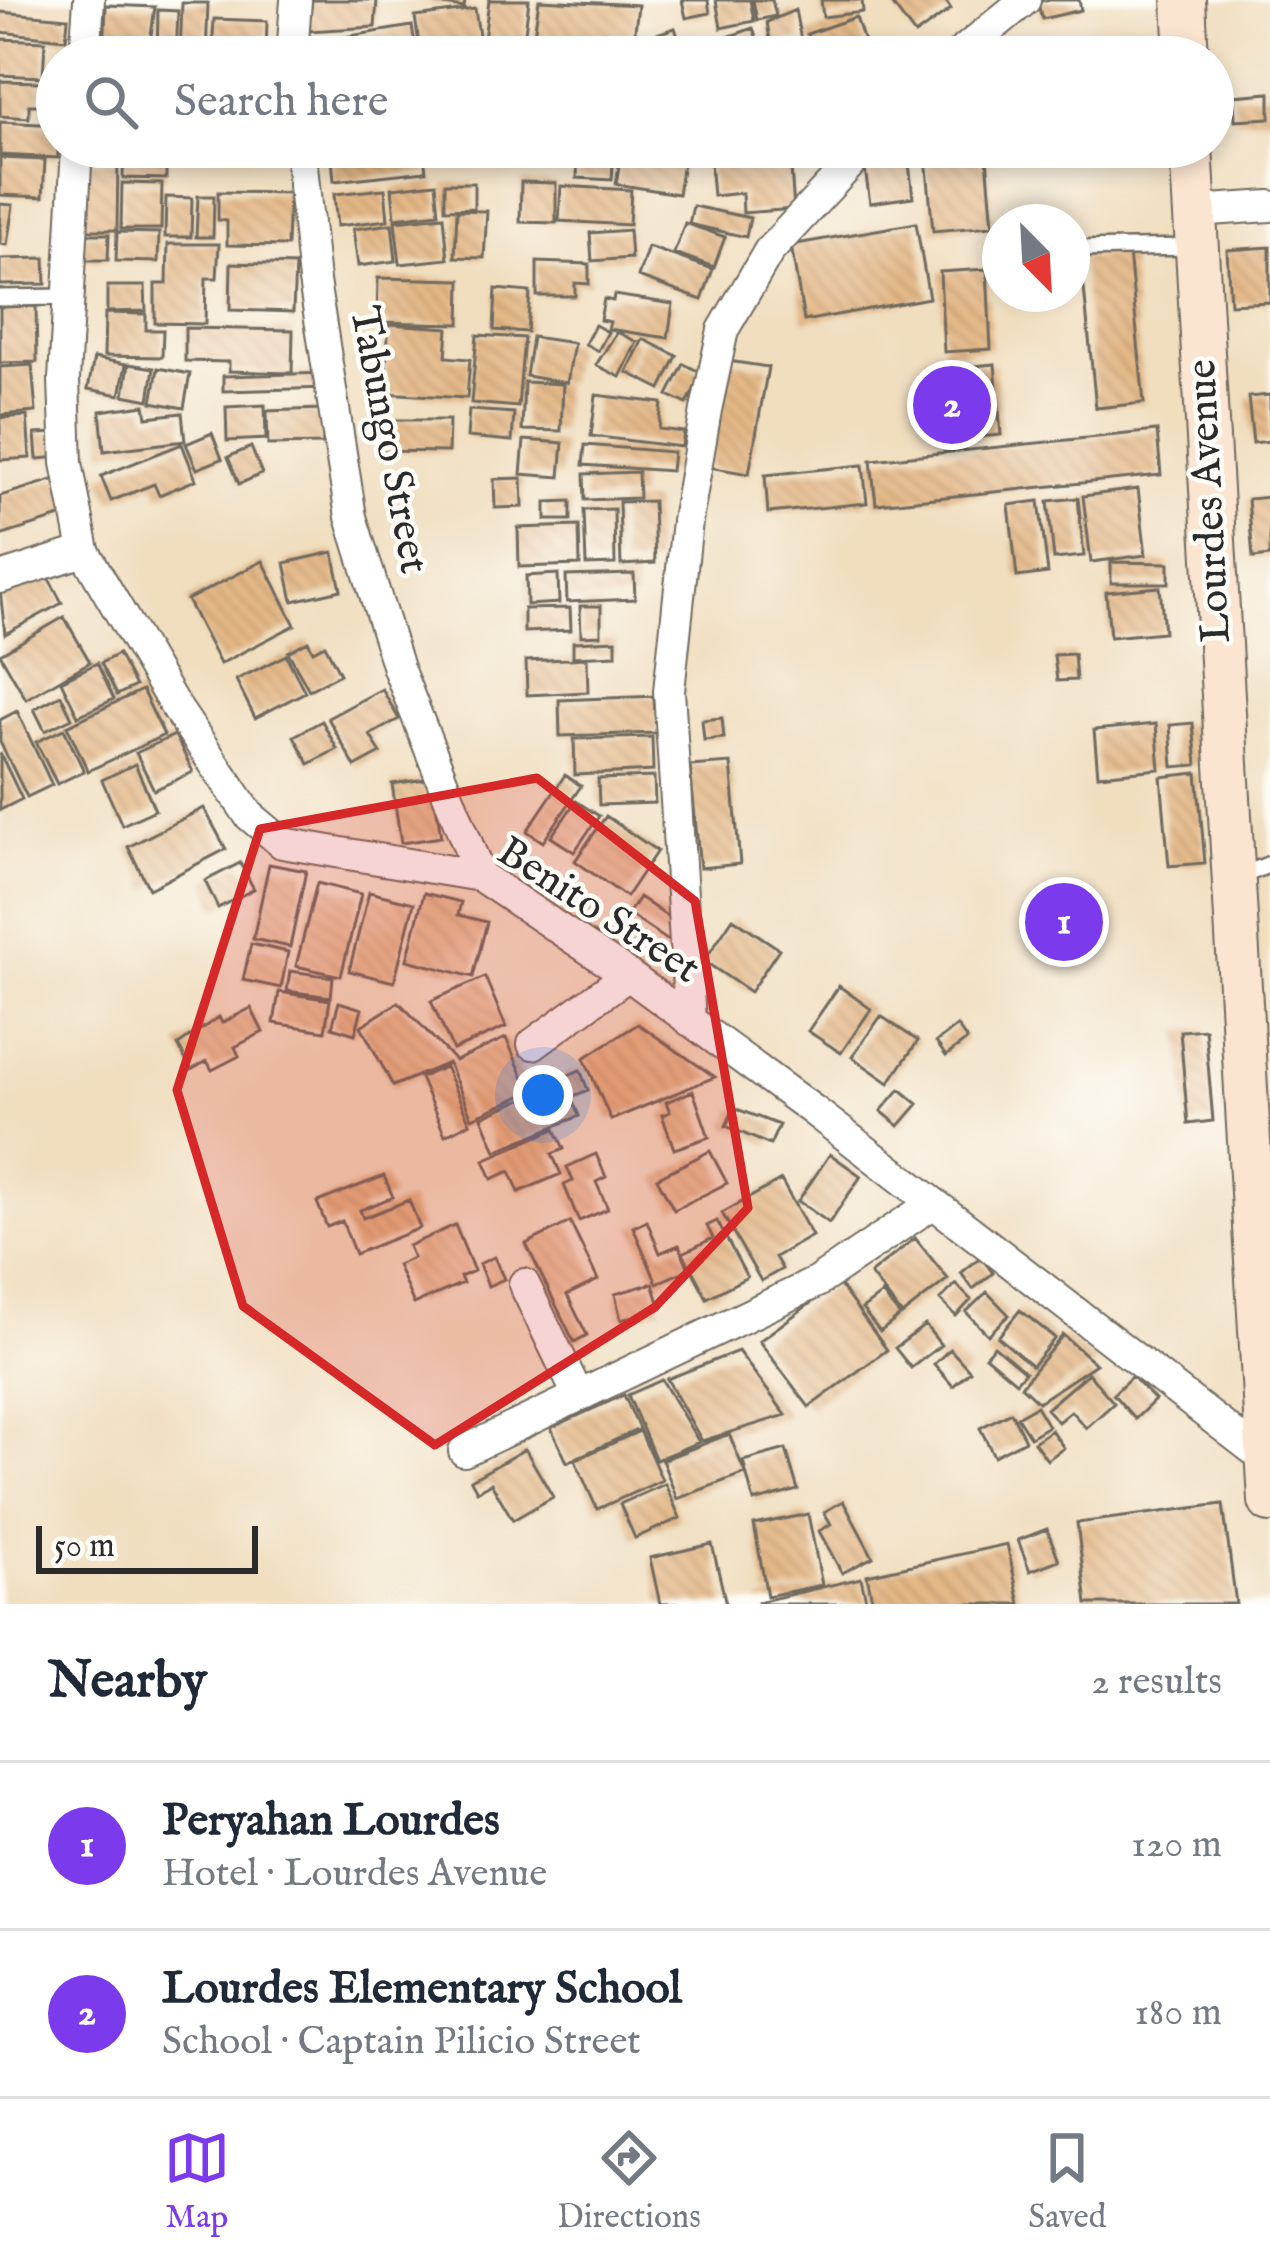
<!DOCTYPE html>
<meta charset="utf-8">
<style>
:root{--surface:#fff;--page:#f6f6f7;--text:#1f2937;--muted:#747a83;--line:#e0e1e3;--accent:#7c3aed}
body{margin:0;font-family:"IM FELL English",serif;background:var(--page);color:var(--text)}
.compass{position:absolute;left:982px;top:204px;width:108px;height:108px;border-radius:50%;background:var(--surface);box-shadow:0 6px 18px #0003;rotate:156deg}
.scale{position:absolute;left:36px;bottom:30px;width:222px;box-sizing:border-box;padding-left:12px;border:6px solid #2b2b2b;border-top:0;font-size:33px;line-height:42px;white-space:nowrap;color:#2b2b2b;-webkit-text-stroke:9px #fdfcf7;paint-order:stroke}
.you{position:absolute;left:543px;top:1095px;width:42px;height:42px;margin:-30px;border:9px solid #fff;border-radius:50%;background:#1a73e8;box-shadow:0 0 0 18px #1a73e833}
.badge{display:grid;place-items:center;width:78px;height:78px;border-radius:50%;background:var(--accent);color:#fff;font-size:39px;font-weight:700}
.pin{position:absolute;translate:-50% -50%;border:6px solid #fff;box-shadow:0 3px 12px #0006}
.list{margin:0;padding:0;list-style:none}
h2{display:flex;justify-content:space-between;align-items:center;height:156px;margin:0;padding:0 48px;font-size:51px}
h2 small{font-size:39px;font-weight:400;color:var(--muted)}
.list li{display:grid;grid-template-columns:78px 1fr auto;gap:36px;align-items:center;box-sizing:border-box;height:168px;padding:0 48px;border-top:3px solid var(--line)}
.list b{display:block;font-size:45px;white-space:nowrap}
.list p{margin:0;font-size:39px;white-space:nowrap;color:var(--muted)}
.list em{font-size:39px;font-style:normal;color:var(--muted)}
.icon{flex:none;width:66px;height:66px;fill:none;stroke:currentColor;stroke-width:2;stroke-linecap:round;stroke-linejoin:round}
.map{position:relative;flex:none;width:1270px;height:1604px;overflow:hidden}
.search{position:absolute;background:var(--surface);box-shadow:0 6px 18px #0003;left:36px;right:36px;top:36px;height:132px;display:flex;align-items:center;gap:30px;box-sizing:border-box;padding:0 42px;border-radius:66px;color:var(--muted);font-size:45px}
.sheet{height:492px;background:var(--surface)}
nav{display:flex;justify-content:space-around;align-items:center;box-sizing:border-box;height:168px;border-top:3px solid var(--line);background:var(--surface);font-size:33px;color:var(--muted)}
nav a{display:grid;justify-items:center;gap:6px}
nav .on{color:var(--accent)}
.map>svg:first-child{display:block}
.building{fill:url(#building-back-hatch)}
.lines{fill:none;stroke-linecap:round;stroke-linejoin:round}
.service-casing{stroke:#706a5f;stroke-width:20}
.minor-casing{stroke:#706a5f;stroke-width:34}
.secondary-casing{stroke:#706a5f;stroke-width:46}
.service{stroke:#fff;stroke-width:15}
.minor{stroke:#fff;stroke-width:30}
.secondary{stroke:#fce5d0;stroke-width:42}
.marked{fill:#d62828;fill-opacity:0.2;stroke:#d62828;stroke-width:9;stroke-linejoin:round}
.labels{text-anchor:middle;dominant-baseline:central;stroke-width:9;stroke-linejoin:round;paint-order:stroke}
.street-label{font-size:42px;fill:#2b2b2b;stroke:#fdfcf7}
</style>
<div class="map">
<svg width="1270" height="1604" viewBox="0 0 1270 1604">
<defs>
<pattern id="building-back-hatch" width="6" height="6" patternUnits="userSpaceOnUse" patternTransform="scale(3)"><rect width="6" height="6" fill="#e4b887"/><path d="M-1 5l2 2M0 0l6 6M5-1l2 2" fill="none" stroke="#c49e75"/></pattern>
</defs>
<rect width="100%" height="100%" fill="#fdfcf7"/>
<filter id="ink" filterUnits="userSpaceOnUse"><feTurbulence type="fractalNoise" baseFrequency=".00833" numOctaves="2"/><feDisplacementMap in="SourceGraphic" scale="24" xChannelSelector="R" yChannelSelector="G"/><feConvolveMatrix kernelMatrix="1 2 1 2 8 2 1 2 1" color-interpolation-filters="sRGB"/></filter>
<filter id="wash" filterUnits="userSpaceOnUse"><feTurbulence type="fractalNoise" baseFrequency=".004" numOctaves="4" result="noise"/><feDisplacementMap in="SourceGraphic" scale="48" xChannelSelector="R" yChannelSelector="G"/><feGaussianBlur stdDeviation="2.7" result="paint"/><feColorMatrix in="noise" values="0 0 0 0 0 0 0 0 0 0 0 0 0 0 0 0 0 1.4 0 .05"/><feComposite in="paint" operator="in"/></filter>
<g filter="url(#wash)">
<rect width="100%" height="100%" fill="#f0debf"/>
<g id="blocks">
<path class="building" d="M312 0H377L375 27 308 31Z
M411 0H465L464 8Z
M489 0H529L522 57 482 56Z
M539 0 638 5 632 57H531Z
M682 0H708L710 13 686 18Z
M716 0H750L754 21 721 28Z
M753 0H772L776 16 757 20Z
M821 0H862L863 12 823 17Z
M889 0H945L951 9 915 35Z
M1037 0H1079L1081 10 1042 19Z
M182 3H208L206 57H180Z
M106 5 155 7 148 57H104Z
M475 9 480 42 464 44 466 57H421L415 17Z
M158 10 178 11 176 57H157Z
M795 10 801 40 771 46 767 22Z
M0 12 68 18 66 39 0 32Z
M856 17 869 57H797L795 53 811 47 807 34Z
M214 19 267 21 266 55 212 54Z
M412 26 417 57H309L307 43Z
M675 28 685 57H651L645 38Z
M753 28 763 57H731L725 38Z
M0 39 45 41 43 77 0 75Z
M1114 40 1116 57H1009L1008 54Z
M0 81 41 82 40 105H29V118L0 116Z
M1270 93V118L1235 120 1234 96Z
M0 122 57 125 58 158 0 155Z
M124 147H166V179L123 178Z
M331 147H423L426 171 334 181Z
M578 147H614L612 180 577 178Z
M622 147 684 156 678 194 616 184Z
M925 147H986L993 226 933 231Z
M790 155 794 209 743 213 742 193 713 196 710 162Z
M0 158 45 160 43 197 0 195Z
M86 161H118L117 230H84Z
M909 164 913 197 870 203 865 169Z
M521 182 556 183V223L520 222Z
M122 183 162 184 161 229H121Z
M436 183 439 213 395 218 392 188Z
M445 183H474V208L445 209Z
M561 186 631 190 629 225 559 221Z
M385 189 388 220 337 226 334 194Z
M218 192 289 193 287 246 227 245V221L218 220Z
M198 196H214L213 237H196Z
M166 197 192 198 191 237H165Z
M0 204 13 205 7 245 0 244Z
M693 206 750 218 746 237 689 224Z
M457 210 487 211 484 258 455 257Z
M444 216 448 259 400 264 395 221Z
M685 223 725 237 714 267 674 253Z
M916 223 929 298 804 321 791 245Z
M392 224 396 261 358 266 353 229Z
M629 230 631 258 592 261 590 233Z
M117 232 159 233 158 262 116 261Z
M79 234H109L108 260H79Z
M168 244H219L217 278H206L205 324 155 323V284H167Z
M648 247 713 269 702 300 638 277Z
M1270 247V302L1230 304 1227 250Z
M1129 253 1144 403 1096 408 1081 258Z
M45 258 46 284 0 285V259Z
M537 262 589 264V284L575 283V296H537Z
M231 263 295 265 293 312 230 310Z
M987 269 991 349 944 352 940 272Z
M378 278 461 280 460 324 377 322Z
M107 286H145L146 311 107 312Z
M496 289 530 292 527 332 494 330Z
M614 295 673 304 668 338 608 329 610 322 600 320 604 299 613 301Z
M36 306 37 362 0 363V307Z
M105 313 146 314V330H163L162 357 104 356Z
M389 324 448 328 446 357 470 359 467 398 384 393Z
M595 325 608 332 598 351 585 344Z
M185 328 293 330 292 373 229 371V362L185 361Z
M617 332 637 342 620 377 596 365Z
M477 335 524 338 518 407 471 403Z
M532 337 574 343 567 383 526 376Z
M643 339 677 356 661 389 627 372Z
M94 358 126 364 120 395 88 389Z
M728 361 768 367 749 474 709 467Z
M129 364 154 368 149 400 124 395Z
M684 364 702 373 687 404 668 395Z
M995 364 1001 435 958 439 952 368Z
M32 365 36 412 0 415V367Z
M158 368 190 374 184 408 152 402Z
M328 373V388L223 391V376Z
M524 382 563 384 561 431 522 430Z
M596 395 662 403 659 429 684 432 682 447 591 436Z
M1270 395V441L1253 443 1248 397Z
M145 405 147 417 182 413 185 441 104 451 100 411Z
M265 405 266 439 227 441 226 407Z
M322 409 323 444 268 445 267 411Z
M469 410 514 413 512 441 467 437Z
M27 416 30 458 0 460V418Z
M379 420H449L448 452 379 451Z
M1157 431 1161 475 876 504 871 460Z
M58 433 60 457 37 459 35 434Z
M212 433 222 459 197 469 186 444Z
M524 440 563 443 560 477 521 474Z
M182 444 196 480 159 495 154 484 111 501 101 476Z
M585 445 673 452 671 471 583 465Z
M251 447 262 474 239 484 228 457Z
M863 465 867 503 768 513 765 475Z
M638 472 639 498 585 500 584 474Z
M62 477 73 513 0 536V496Z
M522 478 523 507 495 508 494 479Z
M1138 489 1146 555 1091 562 1083 496Z
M1270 497V556L1253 558 1248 499Z
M1078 498 1084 556 1054 559 1048 501Z
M571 501V520H546V502Z
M653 501 655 563 621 565 619 502Z
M1039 501 1048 573 1017 577 1009 505Z
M614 509 615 564 586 565 584 510Z
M579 526 580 565 519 567 518 528Z
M333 552 341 590 293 601 285 563Z
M263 561 295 625 220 664 187 600Z
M1111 562 1169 563V583H1111Z
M43 567 62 603 5 634 0 590Z
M558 574 559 603 527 605 526 576Z
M634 574 635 599 567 602 566 576Z
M1160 587 1164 632 1110 637 1106 592Z
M580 606H601V635L581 636Z
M570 608 571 630 524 632V609Z
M64 617 90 662 26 699 0 654Z
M616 640V655L573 657V642Z
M308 641 313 651 325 645 340 674 309 690 288 652Z
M118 654 135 686 117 695 101 663Z
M1074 654 1076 680 1057 681 1054 655Z
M286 655 305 692 255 718 236 680Z
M587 658 588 692 527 695 526 661Z
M97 663 114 699 78 716 61 681Z
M382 689 399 719 370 735 381 753 355 767 328 718Z
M142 690 164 735 88 771 67 726Z
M61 695 72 718 45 731 34 709Z
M657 696 658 733 560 736 559 700Z
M17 711 52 785 27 797 0 742V720Z
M722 718 724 738 704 740 702 720Z
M322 721 337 749 309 764 294 736Z
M1193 723 1197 765 1173 767 1170 725Z
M1156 724 1160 769 1098 775 1094 730Z
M64 729 84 771 57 784 36 742Z
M175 735 193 772 154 790 136 753Z
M652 737 653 771 575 775 574 739Z
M0 753 22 799 0 810Z
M731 763 740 864 700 868 690 766Z
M135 764 155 810 122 825 102 780Z
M1197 773 1205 863 1169 866 1161 777Z
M565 775 581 786 543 842 527 831Z
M654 777 655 803 599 805 598 779Z
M432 778 441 837 401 843 392 784Z
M576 801 599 816 574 852 551 837Z
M204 808 226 849 149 889 128 847Z
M606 816 657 851 626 897 575 861Z
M240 863 254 889 218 908 205 881Z
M269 864 306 871 290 947 253 939Z
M317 883 361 894 341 976 296 966Z
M369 892 414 903 394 982 349 971Z
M424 893 461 902 458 915 487 922 473 977 407 960Z
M639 897 681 926 670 942 628 914Z
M733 918 779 949 750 992 704 961Z
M251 944 288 952 281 988 243 980Z
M290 971 333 977 331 997 287 991Z
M485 977 506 1027 453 1050 431 1001Z
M839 986 871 1009 841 1053 808 1031Z
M279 992 330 1000 325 1031 274 1023Z
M339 1002 362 1009 355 1034 332 1027Z
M399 1002 455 1061 506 1038 530 1092 472 1118 448 1063 393 1086 361 1026Z
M251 1008 263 1032 235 1047 239 1056 212 1070 207 1061 191 1070 178 1045 219 1017 222 1023Z
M881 1016 918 1041 889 1083 852 1057Z
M638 1024 715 1077 611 1120 584 1058Z
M957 1026 967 1040 946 1056 936 1042Z
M1205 1029 1213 1121 1188 1124 1180 1031Z
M445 1067 470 1123 445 1135 420 1078Z
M580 1070 588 1090 571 1097 579 1116 496 1151 482 1117 532 1095 536 1104 532 1091Z
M900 1089 918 1104 899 1126 881 1111Z
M693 1091 709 1137 674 1149 662 1115 670 1112 666 1102Z
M734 1108 779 1125 770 1145 726 1126Z
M555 1129 564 1149 552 1154 561 1174 519 1192 510 1171 492 1179 484 1160Z
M710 1151 727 1183 674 1210 657 1178Z
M596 1154 606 1177 596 1182 608 1209 579 1221 564 1185 573 1181 567 1167Z
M830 1154 861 1176 829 1223 798 1201Z
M384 1176 393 1197 360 1210 363 1218 409 1200 420 1228 355 1254 342 1221 327 1227 317 1202Z
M781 1180 812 1236 775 1257 782 1269 761 1281 722 1213Z
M647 1221 660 1253 679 1245 689 1269 657 1283 633 1227Z
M717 1221 747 1277 707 1298 683 1253 713 1238 707 1226Z
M570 1222 598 1280 567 1295 587 1335 574 1342 526 1244Z
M455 1225 474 1271 460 1277 463 1283 414 1304 397 1265 413 1258 408 1246Z
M915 1238 948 1279 902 1315 870 1274Z
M494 1257 504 1279 488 1286 479 1264Z
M981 1257 993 1273 973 1289 961 1273Z
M653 1283 661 1309 621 1320 615 1294Z
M838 1283 887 1350 809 1407 759 1341Z
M956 1284 971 1300 956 1316 940 1300Z
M987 1292 1009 1315 988 1335 966 1312Z
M882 1294 900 1316 880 1332 862 1309Z
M1020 1310 1055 1338 1032 1366 998 1337Z
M925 1325 941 1345 911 1368 895 1348Z
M1063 1335 1096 1364 1038 1402 1021 1386Z
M994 1346 1025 1372 1016 1382 985 1356Z
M950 1349 970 1371 953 1386 934 1364Z
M738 1351 786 1415 702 1441 667 1379Z
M1088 1373 1114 1403 1086 1428 1071 1411 1058 1422 1046 1409Z
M1132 1376 1155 1400 1135 1419 1113 1394Z
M662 1380 699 1442 656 1460 628 1395Z
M624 1395 639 1429 567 1462 551 1428Z
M1036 1406 1048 1426 1030 1437 1017 1417Z
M1011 1412 1025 1440 994 1456 980 1428Z
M1051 1430 1064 1448 1047 1460 1034 1442Z
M640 1431 662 1480 597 1509 575 1460Z
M729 1434 745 1473 677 1499 662 1460Z
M525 1449 553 1497 513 1520 491 1483 477 1491 471 1480Z
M786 1449 798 1490 754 1502 743 1461Z
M665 1484 680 1518 635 1538 620 1504Z
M843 1501 873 1557 842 1573 819 1531 831 1524 824 1512Z
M1223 1504 1236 1604H1087L1077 1523Z
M808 1514 822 1585 767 1596 754 1525Z
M1047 1529 1059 1560 1030 1571 1018 1540Z
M712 1544 726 1604H660L650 1558Z
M1007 1544 1020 1604H873L867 1575Z
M861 1578 867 1604H759L758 1602Z"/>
</g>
</g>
<g filter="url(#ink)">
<use href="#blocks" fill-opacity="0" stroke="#706a5f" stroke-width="3"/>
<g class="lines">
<defs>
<path id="service" d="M1072 249 1195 247
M0 298 65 297
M1239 877 1270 864"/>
<path id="minor" d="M85 57 89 0
M292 57 296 0
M956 57 1025 0
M77 147 64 380 67 463 84 551 173 703 249 815 282 843 480 876 628 975 814 1111 1267 1460
M300 147 314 281 351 517 398 668 480 876
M1195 211 1270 206
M0 578 84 551
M690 1021 669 691 687 521 706 410 723 330 769 251 866 147
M533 1044 628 975
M524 1284 578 1395
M464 1451 817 1282 932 1204"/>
<path id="secondary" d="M1184 0 1187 57
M1191 147 1270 1501"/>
</defs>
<use href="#service" class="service-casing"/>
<use href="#minor" class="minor-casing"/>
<use href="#secondary" class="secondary-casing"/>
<use href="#service" class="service"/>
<use href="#minor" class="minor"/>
<use href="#secondary" class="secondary"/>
</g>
</g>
<path class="marked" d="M537 778 695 901 748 1208 655 1307 435 1445 243 1306 177 1090 260 829Z"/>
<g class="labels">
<g class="street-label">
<text transform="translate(388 440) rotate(79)">Tabungo Street</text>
<text transform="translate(1210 501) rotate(-93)">Lourdes Avenue</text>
<text transform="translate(598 911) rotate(33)">Benito Street</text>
</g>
</g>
</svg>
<svg class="compass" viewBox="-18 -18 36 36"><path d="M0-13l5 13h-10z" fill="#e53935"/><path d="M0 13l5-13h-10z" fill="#747a83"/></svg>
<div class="scale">50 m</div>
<div class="you"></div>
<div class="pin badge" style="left:1064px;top:922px">1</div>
<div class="pin badge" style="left:952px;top:405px">2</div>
<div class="search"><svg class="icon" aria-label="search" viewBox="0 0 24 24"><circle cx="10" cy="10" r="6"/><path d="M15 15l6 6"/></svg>Search here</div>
</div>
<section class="sheet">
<h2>Nearby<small>2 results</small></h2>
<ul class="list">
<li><span class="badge">1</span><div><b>Peryahan Lourdes</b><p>Hotel · Lourdes Avenue</p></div><em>120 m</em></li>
<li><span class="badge">2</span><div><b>Lourdes Elementary School</b><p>School · Captain Pilicio Street</p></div><em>180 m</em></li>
</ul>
</section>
<nav>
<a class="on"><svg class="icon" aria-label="map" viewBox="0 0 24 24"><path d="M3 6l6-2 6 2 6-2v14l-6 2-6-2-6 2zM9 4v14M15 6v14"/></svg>Map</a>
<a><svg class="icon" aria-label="directions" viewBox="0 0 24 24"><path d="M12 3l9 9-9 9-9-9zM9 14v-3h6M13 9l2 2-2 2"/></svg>Directions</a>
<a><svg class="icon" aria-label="saved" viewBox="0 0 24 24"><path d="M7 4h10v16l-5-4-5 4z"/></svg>Saved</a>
</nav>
